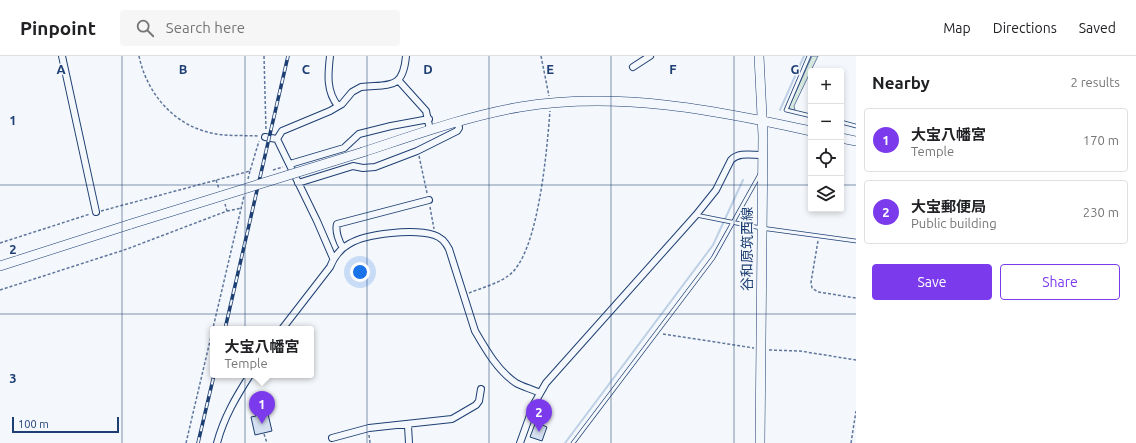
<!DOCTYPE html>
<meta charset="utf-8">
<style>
:root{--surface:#fff;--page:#f6f6f6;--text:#202124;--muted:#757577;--line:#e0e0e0;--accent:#7c3aed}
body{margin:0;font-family:Ubuntu,"Noto Sans JP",sans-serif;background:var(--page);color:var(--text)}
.controls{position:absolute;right:12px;top:12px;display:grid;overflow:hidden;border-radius:4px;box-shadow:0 2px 6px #0003}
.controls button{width:36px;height:36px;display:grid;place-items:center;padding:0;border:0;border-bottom:1px solid var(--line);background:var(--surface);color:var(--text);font:20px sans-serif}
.scale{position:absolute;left:12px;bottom:10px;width:107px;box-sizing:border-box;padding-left:4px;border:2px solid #1d3f73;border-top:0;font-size:11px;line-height:14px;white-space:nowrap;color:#1d3f73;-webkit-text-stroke:3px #f4f7fb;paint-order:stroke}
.you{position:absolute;left:360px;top:216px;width:14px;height:14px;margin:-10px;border:3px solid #fff;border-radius:50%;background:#1a73e8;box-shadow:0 0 0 6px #1a73e833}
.badge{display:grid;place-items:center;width:26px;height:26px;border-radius:50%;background:var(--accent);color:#fff;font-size:13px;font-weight:700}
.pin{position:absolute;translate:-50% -33px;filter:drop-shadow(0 1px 2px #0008)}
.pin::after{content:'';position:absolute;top:21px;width:14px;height:12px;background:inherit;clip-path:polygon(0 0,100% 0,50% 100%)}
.popup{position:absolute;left:210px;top:270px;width:104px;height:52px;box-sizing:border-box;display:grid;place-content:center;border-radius:4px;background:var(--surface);filter:drop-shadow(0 1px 3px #0005);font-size:13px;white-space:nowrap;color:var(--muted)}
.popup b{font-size:15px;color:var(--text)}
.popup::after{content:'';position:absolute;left:50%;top:100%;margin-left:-8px;border:8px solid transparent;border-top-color:var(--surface)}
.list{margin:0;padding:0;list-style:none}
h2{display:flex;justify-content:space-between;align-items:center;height:52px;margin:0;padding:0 16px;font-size:17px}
h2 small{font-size:13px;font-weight:400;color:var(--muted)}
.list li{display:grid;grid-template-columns:26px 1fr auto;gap:12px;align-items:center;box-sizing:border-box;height:64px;margin:0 8px 8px;padding:0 8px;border:1px solid var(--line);border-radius:4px}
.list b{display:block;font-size:15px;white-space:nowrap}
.list p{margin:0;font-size:13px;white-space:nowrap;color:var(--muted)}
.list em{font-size:13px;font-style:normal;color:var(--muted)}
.actions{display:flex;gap:8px;padding:12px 16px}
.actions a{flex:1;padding:9px 0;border:1px solid var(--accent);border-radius:4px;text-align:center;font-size:14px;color:var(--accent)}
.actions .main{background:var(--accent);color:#fff}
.icon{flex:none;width:22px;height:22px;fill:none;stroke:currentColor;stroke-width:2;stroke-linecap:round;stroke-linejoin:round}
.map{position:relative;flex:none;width:856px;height:387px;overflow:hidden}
header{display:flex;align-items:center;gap:24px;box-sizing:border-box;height:56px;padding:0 20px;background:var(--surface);border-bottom:1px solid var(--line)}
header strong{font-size:19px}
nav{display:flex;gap:22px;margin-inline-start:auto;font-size:14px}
.search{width:280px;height:36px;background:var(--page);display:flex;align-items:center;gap:10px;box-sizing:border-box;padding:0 14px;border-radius:4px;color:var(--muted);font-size:15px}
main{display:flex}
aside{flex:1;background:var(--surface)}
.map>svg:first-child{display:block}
.green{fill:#d7e8df;stroke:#687fa3}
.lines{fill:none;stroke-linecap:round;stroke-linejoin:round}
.stream{stroke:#bed0e5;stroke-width:2}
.building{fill:#d5e0f0;stroke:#1d3f73}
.lane-casing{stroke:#1d3f73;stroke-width:4.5}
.street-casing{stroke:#1d3f73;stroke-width:8}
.secondary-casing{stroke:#1d3f73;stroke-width:10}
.path{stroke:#5e769c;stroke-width:1.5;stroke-dasharray:3 2;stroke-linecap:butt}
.lane{stroke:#f4f7fb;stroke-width:3}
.street{stroke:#f4f7fb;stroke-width:6}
.secondary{stroke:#f4f7fb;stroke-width:9}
.rail-casing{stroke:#1d3f73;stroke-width:3.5}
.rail{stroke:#f4f7fb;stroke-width:2;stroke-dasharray:6;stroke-linecap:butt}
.secondary-bridge-casing{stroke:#1d3f73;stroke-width:10;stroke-linecap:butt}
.secondary-bridge{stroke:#f4f7fb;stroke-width:9}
.grid{fill:none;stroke:#1d3f73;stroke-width:1;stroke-opacity:0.55}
.labels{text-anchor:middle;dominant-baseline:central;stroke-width:3;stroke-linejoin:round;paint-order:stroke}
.street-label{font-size:14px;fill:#1d3f73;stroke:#f4f7fb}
.grid-label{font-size:13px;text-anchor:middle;font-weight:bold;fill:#1d3f73;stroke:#f4f7fb;stroke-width:3;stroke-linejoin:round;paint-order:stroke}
</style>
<header>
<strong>Pinpoint</strong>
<div class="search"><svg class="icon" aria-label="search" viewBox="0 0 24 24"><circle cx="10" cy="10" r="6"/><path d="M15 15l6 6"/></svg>Search here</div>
<nav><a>Map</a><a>Directions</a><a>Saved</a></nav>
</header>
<main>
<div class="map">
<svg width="856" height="387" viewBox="0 0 856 387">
<rect width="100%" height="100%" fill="#f4f7fb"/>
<path class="green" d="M812 0H818L794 50 795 54 790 53 789 51Z"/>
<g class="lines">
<path class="stream" d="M780 54 804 0
M565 387 713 189 743 124"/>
</g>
<path class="building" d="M262 353 264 359 268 358 272 375 255 379 251 361 256 360 254 355Z
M538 367 547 371 542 385 530 381 535 368Z"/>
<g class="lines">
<defs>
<path id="lane" d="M809 0 786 54 811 60
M841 66 856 70
M696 159 761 172 856 185
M573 387 713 202 760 118"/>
<path id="street" d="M62 0 96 156
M330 0C328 18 326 35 338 50
M633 11 650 0
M399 25 426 55 430 74
M265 81 277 83
M277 83 282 75 330 55 342 48 352 36 361 31C390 28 403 34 406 0
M277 83 317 165 333 202
M290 108 344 92 359 78 391 70 429 63
M298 127 353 110 363 112 375 111 417 95 457 75 459 72 458 66
M343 192C339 186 335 175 337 168L429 144
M282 273 330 211C334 201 340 193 349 188 367 177 414 173 434 179 441 181 446 187 449 193L475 275C486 294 498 315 516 327 523 331 532 333 540 337
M408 370 409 387
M332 382 369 372 452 363 476 349 479 345 481 333
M217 387C224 361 236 341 250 319
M520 387 534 348 546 327 696 159 716 134 731 104C739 96 751 99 762 99"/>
<path id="secondary" d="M759 0 763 80 760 387
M841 82 856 85
M363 96C415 79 467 60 520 51 619 35 715 54 811 75
M0 210 131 168"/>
</defs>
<use href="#lane" class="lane-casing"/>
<use href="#street" class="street-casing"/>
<use href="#secondary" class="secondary-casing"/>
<path class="path" d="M139 0C146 34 170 65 204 75 222 81 241 79 259 80
M264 0 266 75
M541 0 549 40
M419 100 427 137
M273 114 283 111
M248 123 250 115
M216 124 219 133
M430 151 434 173
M101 155 250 115 259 85
M227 155 242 152
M818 185 811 226 812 232 818 236 856 242
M0 187 90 158
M0 234 127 193 227 155 225 148
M469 237C481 232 497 228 508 220 539 199 547 91 550 55
M663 278 754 292
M769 294 800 295 856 304
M264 378 267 387
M369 379 370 387
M186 387 244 140
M851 387 856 355"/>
<use href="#lane" class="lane"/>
<use href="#street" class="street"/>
<use href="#secondary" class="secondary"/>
<defs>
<path id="rail" d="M225 273 288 0
M198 387 214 319"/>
</defs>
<use href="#rail" class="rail-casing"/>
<use href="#rail" class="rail"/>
<defs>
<path id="secondary-bridge" d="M131 168 363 96"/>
</defs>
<use href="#secondary-bridge" class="secondary-bridge-casing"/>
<use href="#secondary-bridge" class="secondary-bridge"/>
</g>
<path class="grid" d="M122 0V387M245 0V387M367 0V387M489 0V387M611 0V387M734 0V387M0 129H811M841 129H856M0 258H856"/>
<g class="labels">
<g class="street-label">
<text transform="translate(747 193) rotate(-90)">谷和原筑西線</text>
</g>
</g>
<g class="grid-label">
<text x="61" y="18">A</text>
<text x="183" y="18">B</text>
<text x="306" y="18">C</text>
<text x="428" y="18">D</text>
<text x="550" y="18">E</text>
<text x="673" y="18">F</text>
<text x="795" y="18">G</text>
<text x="13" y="69">1</text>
<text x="13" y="198">2</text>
<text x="13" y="327">3</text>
</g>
</svg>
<div class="controls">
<button>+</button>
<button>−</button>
<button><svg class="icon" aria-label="locate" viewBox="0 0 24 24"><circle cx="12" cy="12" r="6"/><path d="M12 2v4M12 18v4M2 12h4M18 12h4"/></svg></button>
<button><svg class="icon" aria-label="layers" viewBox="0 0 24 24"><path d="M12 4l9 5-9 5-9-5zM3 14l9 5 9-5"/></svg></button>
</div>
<div class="scale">100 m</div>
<div class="you"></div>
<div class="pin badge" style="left:262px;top:368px">1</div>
<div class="popup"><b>大宝八幡宮</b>Temple</div>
<div class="pin badge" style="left:539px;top:376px">2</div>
</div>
<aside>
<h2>Nearby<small>2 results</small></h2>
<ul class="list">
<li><span class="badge">1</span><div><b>大宝八幡宮</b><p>Temple</p></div><em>170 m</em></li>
<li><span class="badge">2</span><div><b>大宝郵便局</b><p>Public building</p></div><em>230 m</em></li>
</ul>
<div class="actions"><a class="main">Save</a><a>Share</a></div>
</aside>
</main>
